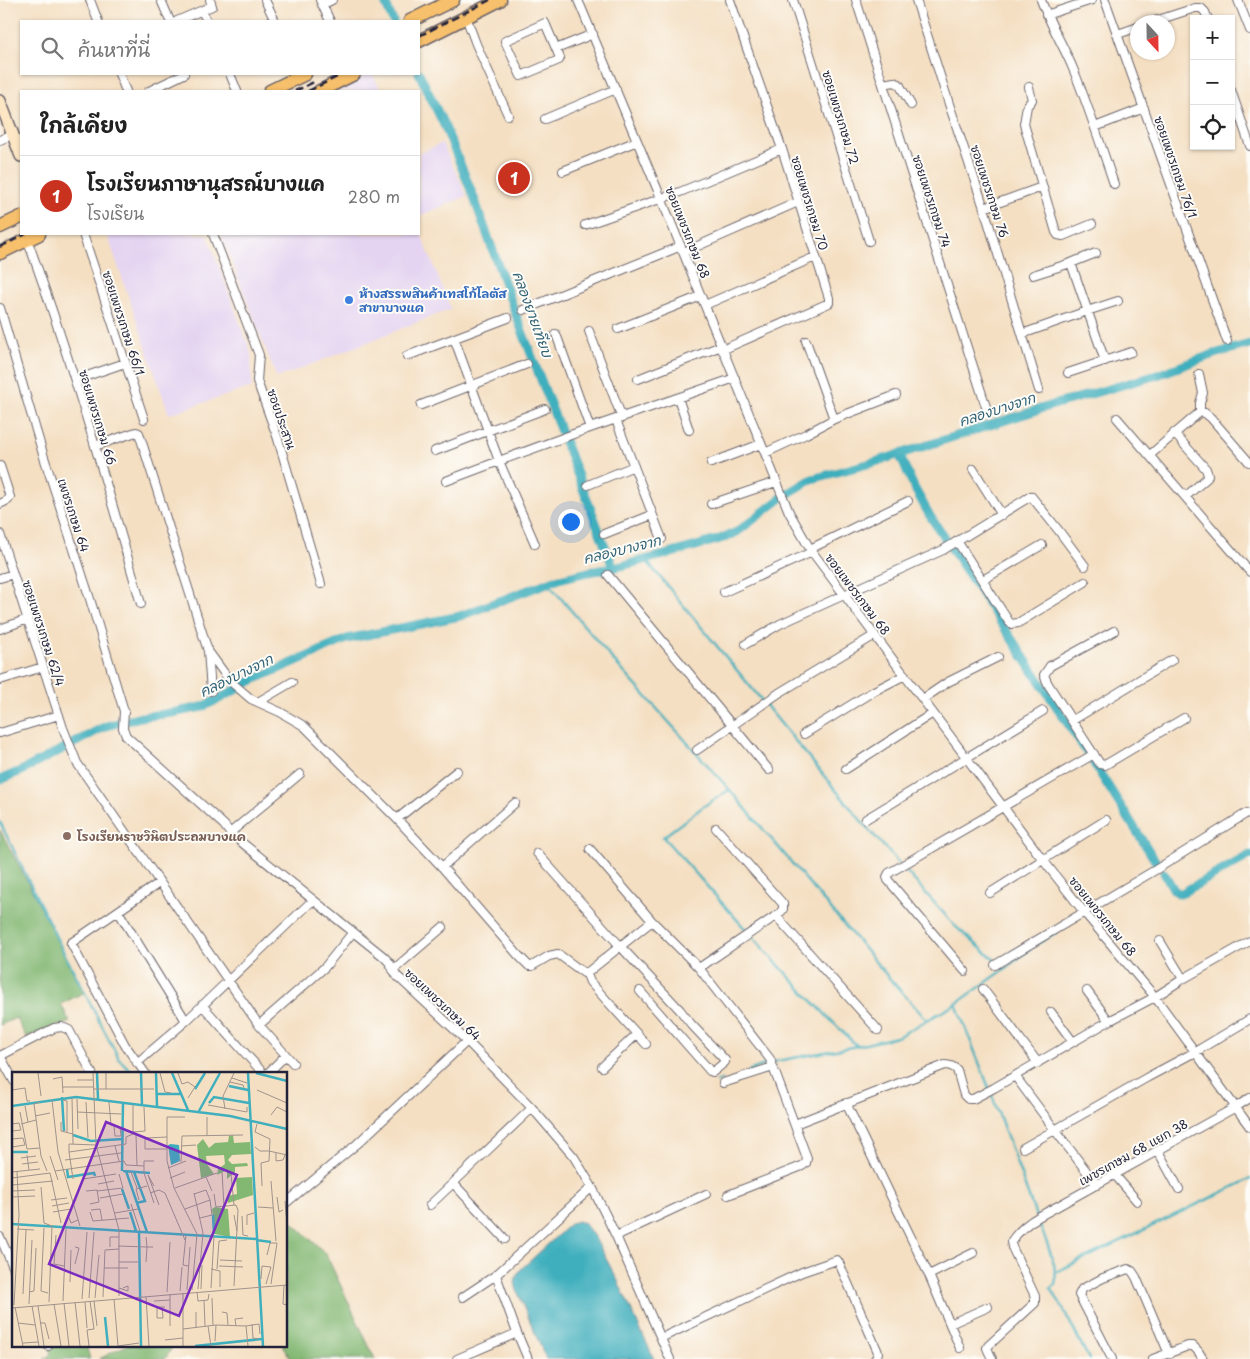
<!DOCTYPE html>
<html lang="th">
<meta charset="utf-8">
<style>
:root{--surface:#fff;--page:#f2f2f2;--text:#222;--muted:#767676;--line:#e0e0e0;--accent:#c8321e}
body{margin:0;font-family:"Playpen Sans","Playpen Sans Thai",sans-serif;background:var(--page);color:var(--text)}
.controls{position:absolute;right:15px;top:15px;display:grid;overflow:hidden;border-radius:0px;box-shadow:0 1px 4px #0004}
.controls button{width:45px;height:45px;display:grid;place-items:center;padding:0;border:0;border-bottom:1px solid var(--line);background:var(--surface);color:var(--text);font:25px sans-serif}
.compass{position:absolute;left:1130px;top:15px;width:45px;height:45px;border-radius:50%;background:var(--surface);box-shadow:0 1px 4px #0004;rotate:158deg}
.you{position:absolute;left:570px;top:521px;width:18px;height:18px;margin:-12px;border:4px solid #fff;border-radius:50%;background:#1a73e8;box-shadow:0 0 0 8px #1a73e833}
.badge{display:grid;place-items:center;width:32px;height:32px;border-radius:50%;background:var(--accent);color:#fff;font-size:16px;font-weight:700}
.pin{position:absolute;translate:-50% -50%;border:2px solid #fff;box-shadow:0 1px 5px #0006}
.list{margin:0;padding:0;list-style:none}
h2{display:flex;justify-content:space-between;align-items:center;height:65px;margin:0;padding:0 20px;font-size:21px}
h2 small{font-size:16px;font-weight:400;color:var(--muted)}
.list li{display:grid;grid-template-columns:32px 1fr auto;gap:15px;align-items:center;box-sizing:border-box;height:80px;padding:0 20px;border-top:1px solid var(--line)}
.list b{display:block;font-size:19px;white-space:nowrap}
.list p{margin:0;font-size:16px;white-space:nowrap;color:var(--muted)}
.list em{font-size:16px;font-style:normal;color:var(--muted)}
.icon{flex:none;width:28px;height:28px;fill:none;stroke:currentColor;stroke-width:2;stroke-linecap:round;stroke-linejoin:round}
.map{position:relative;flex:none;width:1250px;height:1359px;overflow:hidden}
.search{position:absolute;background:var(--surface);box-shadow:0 1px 4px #0004;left:20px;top:20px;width:400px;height:55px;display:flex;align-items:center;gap:12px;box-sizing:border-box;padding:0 18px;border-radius:0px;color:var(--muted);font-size:19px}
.panel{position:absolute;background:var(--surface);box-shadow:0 1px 4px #0004;left:20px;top:90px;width:400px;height:145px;border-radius:0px}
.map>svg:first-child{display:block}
.built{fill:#e4d3f1}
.forest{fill:#83b873;stroke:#526d57}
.water{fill:#40afbd;stroke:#31687c}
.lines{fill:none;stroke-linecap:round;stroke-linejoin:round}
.stream{stroke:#40afbd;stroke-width:2.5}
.canal{stroke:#40afbd;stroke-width:9}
.minor-casing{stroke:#6c646a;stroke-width:10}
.secondary-casing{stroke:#6c646a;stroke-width:14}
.primary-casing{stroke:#6c646a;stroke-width:15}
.minor{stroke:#fff;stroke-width:8}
.secondary{stroke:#fce6c4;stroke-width:11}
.primary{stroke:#f7c06c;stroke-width:12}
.rail{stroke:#22223b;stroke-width:2.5;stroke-dasharray:8 4;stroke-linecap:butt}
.shop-dot{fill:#3f7fe0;stroke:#fdfcf7;stroke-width:2}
.education-dot{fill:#8d6e63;stroke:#fdfcf7;stroke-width:2}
.labels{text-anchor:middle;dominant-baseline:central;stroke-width:4;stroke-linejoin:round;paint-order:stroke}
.street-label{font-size:12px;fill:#22223b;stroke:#fdfcf7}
.shop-label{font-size:12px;font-weight:bold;fill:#366cbe;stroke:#fdfcf7;text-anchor:start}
.education-label{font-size:12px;font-weight:bold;fill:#785e54;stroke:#fdfcf7;text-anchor:start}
.water-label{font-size:14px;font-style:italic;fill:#306176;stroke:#fdfcf7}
.inset-river{fill:none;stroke:#40afbd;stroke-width:2.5}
.inset-road{fill:none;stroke:#a0938c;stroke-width:1}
.view{fill:#7b2cbf;fill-opacity:0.15;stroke:#7b2cbf;stroke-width:2.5}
.inset-edge{fill:none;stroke:#22223b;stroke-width:2.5}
</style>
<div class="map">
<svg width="1250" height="1359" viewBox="0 0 1250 1359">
<rect width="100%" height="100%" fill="#fdfcf7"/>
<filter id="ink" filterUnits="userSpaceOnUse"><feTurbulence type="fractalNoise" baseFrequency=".02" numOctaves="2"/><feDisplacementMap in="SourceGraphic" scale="10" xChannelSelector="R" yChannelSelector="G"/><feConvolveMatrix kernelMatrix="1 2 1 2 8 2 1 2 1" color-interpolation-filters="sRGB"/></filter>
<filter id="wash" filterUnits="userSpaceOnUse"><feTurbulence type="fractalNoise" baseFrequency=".0096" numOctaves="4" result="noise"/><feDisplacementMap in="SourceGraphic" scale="20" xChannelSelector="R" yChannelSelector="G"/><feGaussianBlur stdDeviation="1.12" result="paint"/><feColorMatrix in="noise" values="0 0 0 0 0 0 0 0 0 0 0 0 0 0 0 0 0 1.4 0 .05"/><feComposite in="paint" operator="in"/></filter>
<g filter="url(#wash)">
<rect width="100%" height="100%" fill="#f4dfc2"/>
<path class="built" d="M369 74H372L382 91H335Z
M442 143 467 196 419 216V150L420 153Z
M419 229 451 309 277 378 221 234H419Z
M107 234H207L251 353 252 387 169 414Z"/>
<path class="forest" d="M0 830 85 992 61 1004 70 1022 26 1037 16 1018 0 1025Z
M286 1216 326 1254 375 1359H291L282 1345H286Z
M49 1345H86L90 1359H44L51 1354Z
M127 1345H173V1346L165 1359H99Z"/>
<path class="water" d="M578 1221 585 1224 595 1238 618 1281 654 1359H546L518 1293C514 1282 514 1280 520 1270L571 1223Z"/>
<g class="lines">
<path class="stream" d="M645 559 863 823 955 926 1005 969
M548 583 614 661 729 789 890 979 927 1020
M729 790 704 806 663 837C727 908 789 980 857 1046
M0 822 60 945 119 1059 133 1073
M956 1004 991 1093 1037 1219 1047 1243 1054 1264 1056 1279 1055 1284 1050 1289 1059 1301 1089 1359
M749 1071 772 1062 857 1046 897 1037 956 1004 1005 969 1031 948 1057 932
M717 1082 722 1080
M1056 1272 1250 1179"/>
<path class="canal" d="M384 0 393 21
M419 73 445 127 473 195 516 315 610 559 613 568
M899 454 915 489 930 516 1086 751
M1093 762 1156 862
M0 780 23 770 106 726 141 717 172 713 202 707 219 699 251 681 347 639 460 616 555 580 588 572 613 568 672 553 720 539 737 532 784 496 812 479 875 462 1053 405 1157 375 1214 354 1250 344
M1164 873 1174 890 1180 894 1250 855"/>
</g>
</g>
<g filter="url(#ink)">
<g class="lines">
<defs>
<path id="minor" d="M90 0 98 21
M161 0 170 21
M265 0 275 21
M320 0 330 21
M578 0 661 198 789 512 810 549 1043 860 1084 912 1155 997 1250 1127
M793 0 869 241
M856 0 987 410
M916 0 950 107 984 208 1039 390
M1041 0C1050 25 1064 46 1074 71 1089 108 1101 146 1114 184
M1105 0 1227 341
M1238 0 1250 30
M322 5 332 0
M202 11 207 21
M1046 15 1092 0
M466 17 476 44 508 115
M177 21 212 6 210 0
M1152 22 1195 8H1201L1205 12 1208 19
M545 23 560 58 559 60 521 76 505 41Z
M1118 34 1138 27
M556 49 593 34
M119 74 126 91
M230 74 237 91
M883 84 894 82 899 84 911 105
M1029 87 1032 100 1027 106 1024 124 1056 232 1058 235 1063 236 1092 224
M1231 90 1250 146
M149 91 184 74
M545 119 616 89
M1095 127 1144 108
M0 140 13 134
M563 171 637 141
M984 208 1042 187
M585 225 680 192 782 149
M83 234 144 419
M213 234 259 355 257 381 278 439 321 584
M27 239C71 359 106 482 141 604
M684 252 798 202
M1071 263 1105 361
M1033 275 1071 263 1096 253
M705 305 815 257
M0 308 43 454 90 599 124 711 123 728 126 736 224 825 230 833 383 956 389 962 397 976 467 1041 532 1108 574 1157 592 1187 616 1236 670 1359
M523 310 681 246
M618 329 701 296
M589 331 622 418
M556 334 590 428
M1022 334 1087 311 1118 301
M722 350 829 303V298L782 149 730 0
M407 356 508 318
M1068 373 1131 352
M1199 374 1203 393 1200 403V412
M638 379 721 346
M75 380 125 363
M678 398 689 430
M421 405 527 364
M1117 418 1250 572
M834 419 896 395
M616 420 662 539
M1174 433 1206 469 1208 475 1207 478 1185 497
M95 446 136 432 139 433 208 651 211 691
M435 451 545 409
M765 453 806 434 834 419 806 341
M1150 455 1200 412 1205 413 1211 418 1249 462
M711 463 761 444
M0 466 10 497 8 500 0 504
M973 469 1002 515
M446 481 499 461 454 338
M588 485 634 466
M711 504 776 482
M0 534 63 728 77 763 259 1025 293 1063
M604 534 652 515
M957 541 1009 622 1012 624 1018 623 1085 582
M535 544 499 461 590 428 735 378
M810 549 908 501
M608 575 769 770
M0 578 13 574
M983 580 1042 545
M724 592 812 552
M0 629 28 619
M1114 631 1050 666 1044 675 1048 684 1100 764 1105 765 1184 718
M746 644 780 624 943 550 1031 496 1059 531 1085 566
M208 651 230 681 251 699 280 712 304 726 397 819 442 867 518 955 529 966H532L549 956 558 954 584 973 588 972 652 921
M0 680 43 667
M923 699 948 682 998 657
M258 702 292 682
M1073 720 1172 660
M0 733 59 715
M804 734 872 692 905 675
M697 750 779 693 875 635
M846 769 933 713
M397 819 457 771
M866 819 1043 711
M230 833 300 774
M590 849 652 921 699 968 770 1059 807 1158 806 1163 802 1166 728 1195
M537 853 621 947 680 1010 691 1024 723 1058 725 1060V1062L713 1072 710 1071 640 991
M442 867 515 803
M990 893 1106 820
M118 911 186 1021
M776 916 878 1030
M1160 941 1183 979
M995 965 1157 869 1247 813
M699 968 780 913 783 909V904L716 828
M393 970 443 927
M965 971 888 880 887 877 889 873 1094 754
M586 972 590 982 646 1044
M983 989 1038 1063
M1087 991 1109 1021
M202 1005 263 1073
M1051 1012 1073 1042
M259 1025 325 967 353 932
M0 1056 54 1028 62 1027 69 1030 92 1073
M0 1056 14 1081
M137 1063 186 1021 313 900
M602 1067 637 1034
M145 1073 125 1045 71 943 159 883
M268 1073 286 1055
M1015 1076 1055 1130 1097 1185
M723 1083 773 1067
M846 1103 929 1275 960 1348
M795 1124 945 1065C950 1065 953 1066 957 1070L964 1095 968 1099H973L994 1088 1109 1021 1155 997 1183 979 1250 941
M1023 1148 1148 1077 1195 1052 1250 1019
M1158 1151 1179 1189
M1115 1175 1137 1201
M454 1184 505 1239
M286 1203 357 1144 467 1041
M430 1205 532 1108
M616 1236 706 1194
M0 1237 14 1269
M496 1275 517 1333 528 1359
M929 1275 973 1253
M463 1297 496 1275 592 1187
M950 1324 988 1307
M661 1338 802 1272 837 1260 839 1263 878 1352 877 1357 875 1359
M48 1345V1346
M457 1359 517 1333
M992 1359 987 1348 988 1346 1035 1303V1296L1012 1247 1011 1242C1018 1231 1029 1222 1040 1216L1236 1107 1250 1098
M1112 1359 1079 1295 1082 1289 1103 1278 1128 1269 1132 1271 1136 1277 1169 1354
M1153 1359 1188 1346H1193L1198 1351 1203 1359"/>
<path id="secondary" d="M0 101 21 156"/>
<path id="primary" d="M410 21 453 0
M419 41 500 0
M270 91 305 74
M320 91 354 74
M0 227 21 217
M0 253 39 234"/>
</defs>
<use href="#minor" class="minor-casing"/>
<use href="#secondary" class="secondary-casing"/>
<use href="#primary" class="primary-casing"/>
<use href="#minor" class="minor"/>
<use href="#secondary" class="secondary"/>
<use href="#primary" class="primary"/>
<path class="rail" d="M419 36 490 0
M295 91 314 82
M308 91 343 74
M0 247 26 234"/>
</g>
</g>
<circle class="shop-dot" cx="349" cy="300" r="5"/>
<circle class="education-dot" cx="67" cy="836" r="5"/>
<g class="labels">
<g class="street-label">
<text transform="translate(841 117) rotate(73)">ซอยเพชรเกษม 72</text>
<text transform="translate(1176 167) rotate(71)">ซอยเพชรเกษม 76/1</text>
<text transform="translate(990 191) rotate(72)">ซอยเพชรเกษม 76</text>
<text transform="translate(932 201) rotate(72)">ซอยเพชรเกษม 74</text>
<text transform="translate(810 203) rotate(73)">ซอยเพชรเกษม 70</text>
<text transform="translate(688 232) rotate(68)">ซอยเพชรเกษม 68</text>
<text transform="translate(124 323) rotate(72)">ซอยเพชรเกษม 66/1</text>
<text transform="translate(98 417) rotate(73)">ซอยเพชรเกษม 66</text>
<text transform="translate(282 419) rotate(71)">ซอยประสาน</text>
<text transform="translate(74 515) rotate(72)">เพชรเกษม 64</text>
<text transform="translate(858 594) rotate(53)">ซอยเพชรเกษม 68</text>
<text transform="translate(44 633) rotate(72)">ซอยเพชรเกษม 62/4</text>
<text transform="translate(1103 916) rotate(51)">ซอยเพชรเกษม 68</text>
<text transform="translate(443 1004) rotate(43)">ซอยเพชรเกษม 64</text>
<text transform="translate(1133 1152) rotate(-29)">เพชรเกษม 68 แยก 38</text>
</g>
<g class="shop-label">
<text x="359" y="293">ห้างสรรพสินค้าเทสโก้โลตัส<tspan x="359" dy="14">สาขาบางแค</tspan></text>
</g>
<g class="education-label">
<text x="77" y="836">โรงเรียนราชวินิตประถมบางแค</text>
</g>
<g class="water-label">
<text transform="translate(533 314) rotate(70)">คลองยายเทียบ</text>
<text transform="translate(997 409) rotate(-18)">คลองบางจาก</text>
<text transform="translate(622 549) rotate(-14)">คลองบางจาก</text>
<text transform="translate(236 675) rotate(-26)">คลองบางจาก</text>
</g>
</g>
<g transform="translate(12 1072)">
<rect width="275" height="275" fill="#f4dfc2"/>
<path d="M221 63 222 71 238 70 239 82 220 83 216 88 220 92 235 91 236 94 223 95V100L215 107V98L205 103 206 97 213 92 212 83 194 84 195 92 202 102 189 106 185 73 191 67 197 76 203 71 216 70 217 64ZM240 105 241 123 216 131 215 124 225 122 224 106ZM203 135 216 137 218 165 203 162 200 137Z" fill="#83b873"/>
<path d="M159 72 167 73 168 89 159 93 156 73Z" fill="#40afbd"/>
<path class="inset-river" d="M85 1 86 27M129 1 130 33M144 1 145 34M160 1 176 38M236 1 251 274M244 1 275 9M217 14 236 18M183 17 193 1M144 22H169M50 25 52 59M197 31 202 25 237 31M0 34 64 25 218 44 275 57M187 39 208 1M61 63 79 69 111 67M0 80H16M55 97 56 105 82 101 83 104M110 99 111 30M111 99 138 101M114 99 135 160M122 100 133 129 124 131M110 117 117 137M118 140 124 159M201 143 202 162M0 152 244 167M127 159 129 274M244 168 259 170M93 245 96 274M183 274 250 267"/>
<path class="inset-road" d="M26 1 29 24M81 1 84 73 107 158V224M94 1V17M148 1 153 20 159 21M166 1 170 12 176 10 183 15 176 26M220 6 235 11M41 7 50 5 51 21M65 8H81M218 10 231 13 232 16M50 15H81M81 17H142M0 18 13 16 15 29H18M245 18 275 31M60 26 61 72M65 27 66 57M40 28 46 80 68 154M51 28 55 29V60M28 30 22 32 29 84 35 99M74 30 76 66M97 30 99 53 108 55 109 64H103L102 54M196 33 235 40V35M13 34 16 50M213 37 211 24 222 1M8 40 15 77 28 76M65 40 109 42M259 43 265 35 275 40M23 44 38 41M173 45H155V89L162 116 185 162 180 218M195 45V63M49 50V59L61 62M0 52 7 51 9 58 0 59M9 52 24 48M245 52 243 60 258 67 257 89 249 91 250 114M121 60 133 59 132 35M124 63 125 94M0 67 11 66 13 73 0 75M103 74 107 89M169 74 184 73M243 75 248 79H257M155 77H133V66L155 65M257 79 275 83M57 80V72L84 73M264 81V89L271 88 273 83M15 83 17 98M38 84 46 108M9 86 24 84M53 88 109 81M169 90 170 64 231 63M10 92 26 90M156 96 174 89M43 99 112 89 114 93 132 94M0 100 28 97M119 100 125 116M210 100 212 134M219 102 222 133M194 105 200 119M0 106 38 101 49 151M158 106 173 100M61 107 57 80 114 72V65L121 62V33M71 107 104 102M259 109 264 169M86 112 102 109M0 113 41 109M142 114 136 103 147 133M29 115 32 151 40 154 37 230M163 116 205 101M0 119 23 118M74 119 85 118 87 130 78 132M85 119 111 116 107 102M138 121 147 118 153 121 173 168M182 121 191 161 186 217M182 122 194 118 198 128 200 143 188 146M202 122 204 135 224 133 226 138 222 214M0 125 23 124M265 125 267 140 271 138M88 126 111 122M39 128 55 126M127 128 124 117 135 114M273 129 275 152M142 131 132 101V89H142M119 132 128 159M40 134 57 131M246 135 261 136M173 137 198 128M79 138 88 137 90 148M41 140 59 137M78 140 81 149 117 146M103 141 126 137M56 143 59 151 66 148M222 143 225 159M230 144 231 163 236 164M235 153V143L242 141M32 156 29 219 36 221M5 157 22 158M44 163 42 192 52 194M174 163 171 193 176 194M106 174 135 175 134 165M63 175 67 176 63 192M98 175V165H107M255 183 258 171H265L259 212M208 188 230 189M107 190H126M134 190 135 175H141M207 194 231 195M92 196H116M199 197 208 199V215M205 197 207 169 215 168M249 207 250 194 259 195 254 212M58 210 59 178M272 213 271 232 275 233M107 216 116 219V214L111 216M199 216 202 164M189 217 190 193M175 218 178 175M168 219 170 195M17 220 22 219 24 176M155 220 158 170M185 220 186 229 196 228 197 222M11 222 14 158M91 225 93 178 107 177M134 225 137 274M77 226 82 160M83 226 87 183M200 226 201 253M70 227 75 160M102 227 106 274M192 228 193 254M51 229 54 157M82 229 85 254M142 229 158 228M63 230 68 274M73 230 75 256M52 231 57 274M17 232 20 168M42 232 49 274M2 233 7 143 5 99M20 234 27 274M26 234 32 274M3 235 11 274M150 235 151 246H145V235H153M0 236 275 213M184 240V256M210 240 215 241 216 253M6 251 23 253M28 251H33L37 267M240 252 241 266 246 267M158 254V222M196 254 199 274M224 254 223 247 231 246M234 254 247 252 248 262M171 257 204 253 234 254 236 274M153 268 171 266M203 269 204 253M11 271 26 270M77 274 75 258 82 257 78 229M106 274 127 271M171 274V221"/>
<path class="view" d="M94 50 225 103 167 244 37 192Z"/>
<rect width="275" height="275" class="inset-edge"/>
</g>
</svg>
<div class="controls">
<button>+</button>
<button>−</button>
<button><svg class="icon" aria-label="locate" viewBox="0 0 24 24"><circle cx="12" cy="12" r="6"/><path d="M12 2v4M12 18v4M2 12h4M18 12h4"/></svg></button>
</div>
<svg class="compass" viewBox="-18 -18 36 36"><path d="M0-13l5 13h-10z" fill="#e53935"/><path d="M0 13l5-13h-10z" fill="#767676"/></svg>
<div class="you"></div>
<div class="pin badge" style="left:514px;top:178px">1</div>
<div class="search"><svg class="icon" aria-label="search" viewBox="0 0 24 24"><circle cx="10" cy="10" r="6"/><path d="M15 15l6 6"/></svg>ค้นหาที่นี่</div>
<section class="panel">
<h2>ใกล้เคียง<small></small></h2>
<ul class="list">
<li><span class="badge">1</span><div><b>โรงเรียนภาษานุสรณ์บางแค</b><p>โรงเรียน</p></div><em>280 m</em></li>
</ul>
</section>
</div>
